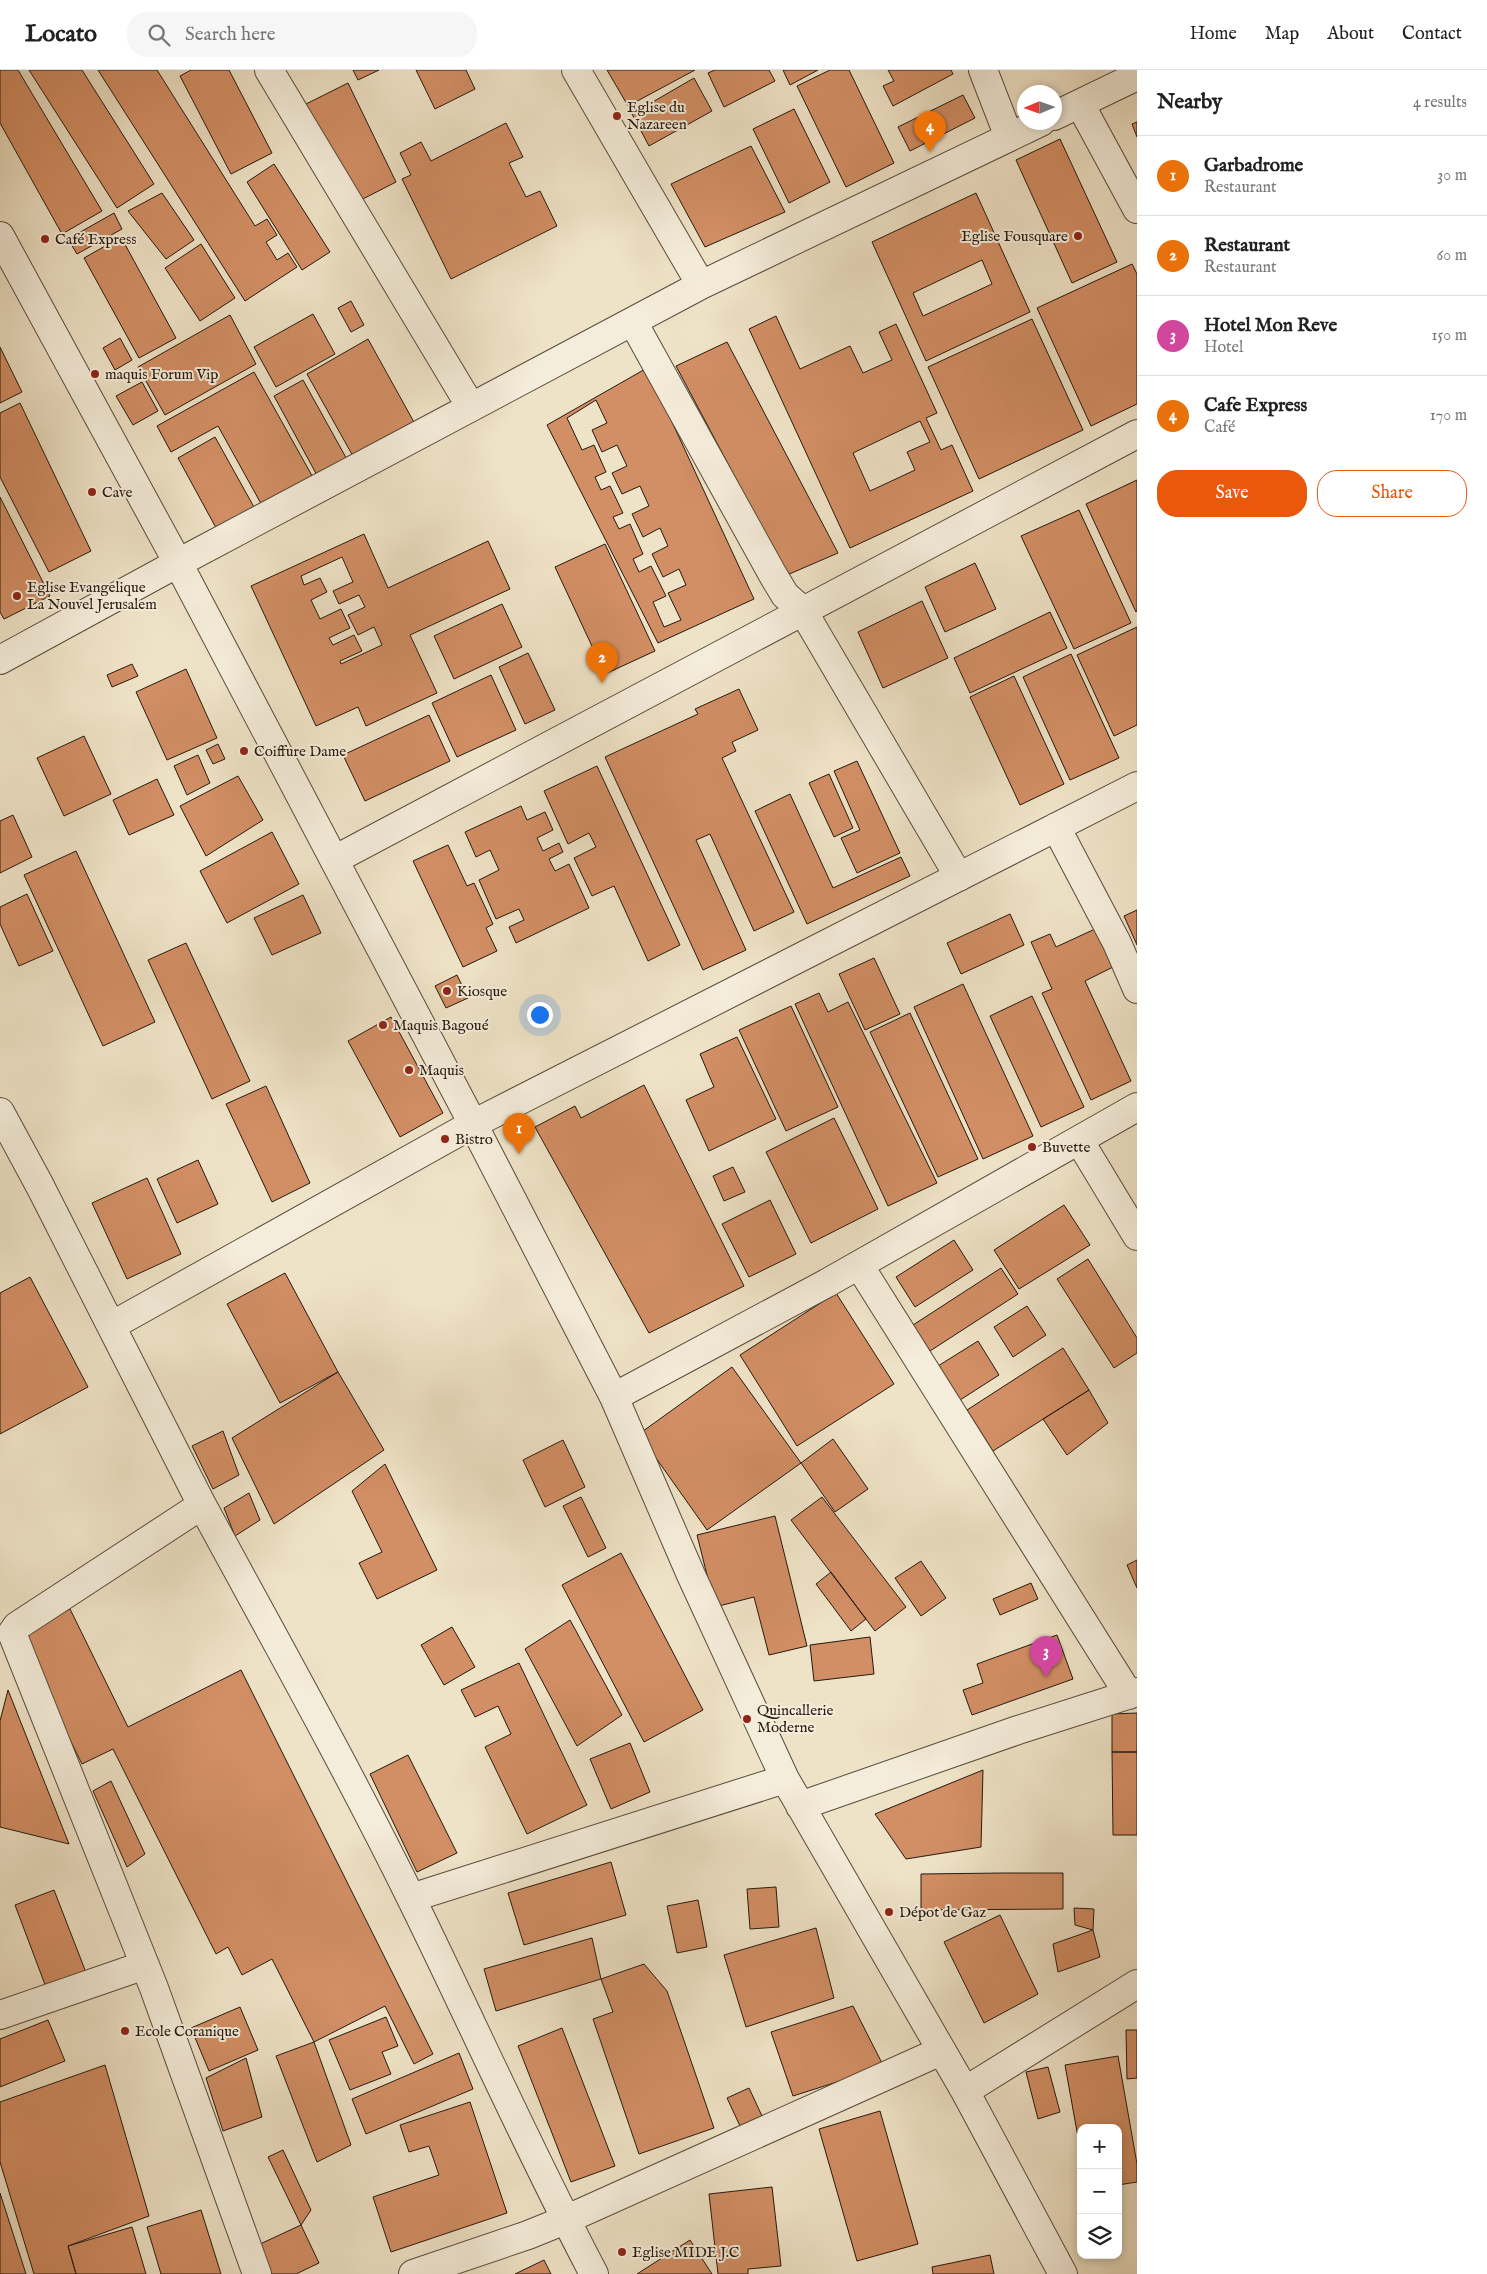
<!DOCTYPE html>
<meta charset="utf-8">
<style>
:root{--surface:#fff;--page:#f6f6f6;--text:#222;--muted:#767676;--line:#e0e0e0;--accent:#ea580c}
body{margin:0;font-family:"IM FELL English",serif;background:var(--page);color:var(--text)}
.controls{position:absolute;right:15px;bottom:15px;display:grid;overflow:hidden;border-radius:10px;box-shadow:0 2px 8px #0003}
.controls button{width:45px;height:45px;display:grid;place-items:center;padding:0;border:0;border-bottom:1px solid var(--line);background:var(--surface);color:var(--text);font:25px sans-serif}
.compass{position:absolute;left:1017px;top:15px;width:45px;height:45px;border-radius:50%;background:var(--surface);box-shadow:0 2px 8px #0003;rotate:268deg}
.you{position:absolute;left:539px;top:944px;width:18px;height:18px;margin:-12px;border:4px solid #fff;border-radius:50%;background:#1a73e8;box-shadow:0 0 0 8px #1a73e833}
.badge{display:grid;place-items:center;width:32px;height:32px;border-radius:50%;background:var(--accent);color:#fff;font-size:16px;font-weight:700}
.pin{position:absolute;translate:-50% -41px;filter:drop-shadow(0 1px 2px #0008)}
.pin::after{content:'';position:absolute;top:26px;width:18px;height:15px;background:inherit;clip-path:polygon(0 0,100% 0,50% 100%)}
.list{margin:0;padding:0;list-style:none}
h2{display:flex;justify-content:space-between;align-items:center;height:65px;margin:0;padding:0 20px;font-size:21px}
h2 small{font-size:16px;font-weight:400;color:var(--muted)}
.list li{display:grid;grid-template-columns:32px 1fr auto;gap:15px;align-items:center;box-sizing:border-box;height:80px;padding:0 20px;border-top:1px solid var(--line)}
.list b{display:block;font-size:19px;white-space:nowrap}
.list p{margin:0;font-size:16px;white-space:nowrap;color:var(--muted)}
.list em{font-size:16px;font-style:normal;color:var(--muted)}
.actions{display:flex;gap:10px;padding:15px 20px}
.actions a{flex:1;padding:11px 0;border:1px solid var(--accent);border-radius:20px;text-align:center;font-size:18px;color:var(--accent)}
.actions .main{background:var(--accent);color:#fff}
.icon{flex:none;width:28px;height:28px;fill:none;stroke:currentColor;stroke-width:2;stroke-linecap:round;stroke-linejoin:round}
.map{position:relative;flex:none;width:1137px;height:2204px;overflow:hidden}
header{display:flex;align-items:center;gap:30px;box-sizing:border-box;height:70px;padding:0 25px;background:var(--surface);border-bottom:1px solid var(--line)}
header strong{font-size:24px}
nav{display:flex;gap:28px;margin-inline-start:auto;font-size:18px}
.search{width:350px;height:45px;background:var(--page);display:flex;align-items:center;gap:12px;box-sizing:border-box;padding:0 18px;border-radius:20px;color:var(--muted);font-size:19px}
main{display:flex}
aside{flex:1;background:var(--surface)}
.map>svg:first-child{display:block}
.building{fill:#d28e64;stroke:#26180e;fill-rule:evenodd}
.lines{fill:none;stroke-linecap:round;stroke-linejoin:round}
.street-casing{stroke:#584b3c;stroke-width:30}
.street{stroke:#f5eddb;stroke-width:28}
.poi-dot{fill:#8f2418;stroke:#f5eddb;stroke-width:2}
.labels{text-anchor:middle;dominant-baseline:central;stroke-width:4;stroke-linejoin:round;paint-order:stroke}
.poi-label{font-size:15px;fill:#26180e;stroke:#f5eddb;text-anchor:start}
</style>
<header>
<strong>Locato</strong>
<div class="search"><svg class="icon" aria-label="search" viewBox="0 0 24 24"><circle cx="10" cy="10" r="6"/><path d="M15 15l6 6"/></svg>Search here</div>
<nav><a>Home</a><a>Map</a><a>About</a><a>Contact</a></nav>
</header>
<main>
<div class="map">
<svg width="1137" height="2204" viewBox="0 0 1137 2204">
<rect width="100%" height="100%" fill="#efe3c7"/>
<filter id="stains"><feTurbulence type="fractalNoise" baseFrequency=".004" numOctaves="4"/><feColorMatrix values="0 0 0 0 .2 0 0 0 0 .09 0 0 0 0 .02 0 0 0 .5 -.17"/></filter>
<radialGradient id="worn" r=".72"><stop offset=".6" stop-color="#630" stop-opacity="0"/><stop offset="1" stop-color="#630" stop-opacity=".3"/></radialGradient>
<path class="building" d="M0 0H18L102 141 62 164 0 53Z
M29 0H82L154 114 117 138Z
M98 0H157L255 156 267 149 277 165 266 172 277 190 288 183 297 197 245 231Z
M191 0H229L272 83 231 104 180 6Z
M353 0H379L358 10Z
M416 0H466L475 19 435 39Z
M607 0H695L628 36Z
M715 0H769L775 11 724 37 708 3Z
M783 0H818L790 15Z
M830 0H849L894 93 846 117 797 16Z
M888 0H951L953 4 893 36 883 16 894 11Z
M694 8 712 41 649 76 632 44Z
M348 13 396 112 355 133 306 34Z
M963 25 975 48 910 81 898 57Z
M794 39 830 112 789 133 753 59Z
M1137 52V67L1132 54Z
M506 53 523 87 509 93 526 127 540 121 557 156 451 209 402 109 411 105 400 83 421 72 431 91Z
M1060 69 1117 192 1072 213 1016 90Z
M751 76 785 142 705 177 671 114Z
M274 94 330 182 302 200 247 112Z
M162 123 194 170 166 189 128 141Z
M976 123 1030 242 926 291 872 172ZM982 190 992 214 923 246 913 223Z
M114 143 122 159 77 184 68 169Z
M121 167 176 268 139 288 84 188Z
M201 174 235 228 200 251 165 198Z
M1132 194 1137 204V334L1091 356 1037 238Z
M351 231 364 255 351 262 338 238Z
M313 244 335 284 276 317 254 277Z
M230 245 256 294 165 345 138 297Z
M776 246 800 299 850 276 863 303 892 290 879 262 896 254 937 343 926 348 941 380 952 375 973 421 850 478 749 259ZM920 351 930 372 907 382 915 400 870 421 853 383Z
M1032 249 1083 360 979 409 928 297Z
M120 268 132 290 115 300 103 278Z
M368 269 415 354 354 388 307 304Z
M727 272 838 483 787 505 676 296Z
M0 277 22 322 0 333Z
M647 298 754 529 658 573 547 355ZM596 330 607 353 592 360 602 382 617 375 627 396 612 403 622 424 640 416 649 436 632 444 643 467 660 458 668 476 652 484 663 507 679 499 686 515 668 523 681 550 664 557 653 532 666 526 651 496 639 502 633 489 643 484 630 454 619 459 613 447 623 443 610 416 601 420 595 407 606 402 594 375 582 380 567 348Z
M254 302 315 411 264 439 218 356 171 382 157 356Z
M303 310 349 393 319 409 274 326Z
M142 312 158 341 133 355 116 326Z
M20 333 91 481 49 502 0 407V343Z
M215 367 259 446 221 467 178 388Z
M1137 410V541L1136 542 1086 434Z
M0 427 50 526 4 549 0 542Z
M1079 440 1131 553 1074 579 1021 466Z
M364 464 388 518 488 471 510 519 410 565 437 623 366 656 358 637 316 656 251 516ZM342 487 353 512 333 521 339 534 359 525 365 537 348 545 358 565 374 557 382 575 341 594 340 591 362 581 354 565 333 575 329 568 350 558 341 539 320 549 311 530 327 522 320 508 304 515 301 506Z
M605 474 655 581 605 604 555 497Z
M975 493 996 539 945 562 925 517Z
M922 531 948 588 883 618 858 562Z
M502 534 522 577 454 609 434 566Z
M1050 542 1067 578 970 623 954 588Z
M1137 557V655L1114 666 1077 585Z
M528 583 555 640 525 654 499 597Z
M1071 584 1119 688 1070 710 1023 607Z
M132 594 138 606 112 617 107 605Z
M186 599 217 668 167 690 136 622Z
M491 605 516 660 457 687 432 633Z
M1014 606 1064 714 1020 735 970 627Z
M739 619 758 660 732 672 736 681 722 688 794 842 754 861 710 764 696 770 746 880 703 900 605 687 698 644 695 639Z
M429 645 450 691 365 731 343 685Z
M84 666 111 724 64 746 37 688Z
M218 674 225 689 213 694 206 680Z
M198 685 210 713 187 725 174 696Z
M857 691 900 783 857 803 841 768 860 760 834 701Z
M597 696 680 875 648 891 614 816 592 826 574 788 596 777 589 763 568 774 544 721Z
M829 704 853 758 834 767 809 713Z
M238 706 263 750 206 786 180 736Z
M157 709 174 745 129 765 113 730Z
M790 724 833 818 901 787 910 806 807 854 755 741Z
M521 736 527 750 545 742 553 760 537 768 543 781 559 773 563 782 549 789 555 801 569 794 589 838 516 873 509 857 524 850 519 839 496 849 479 810 499 800 490 780 476 787 465 762Z
M13 745 32 787 0 803V751Z
M272 762 299 814 227 853 200 801Z
M448 775 467 816 474 813 493 854 486 858 497 881 463 897 413 791Z
M76 781 155 952 103 976 24 805Z
M27 824 53 881 19 896 0 854V837Z
M303 825 321 863 272 885 254 848Z
M1137 840V875L1124 846Z
M1010 844 1024 875 961 904 947 873Z
M1095 859 1113 897 1085 911 1131 1011 1091 1030 1042 923 1052 919 1031 872 1050 864 1056 877Z
M186 873 250 1011 212 1029 148 890Z
M874 888 900 944 865 960 839 904Z
M457 905 468 928 446 938 435 916Z
M963 914 1033 1066 983 1089 914 937Z
M819 923 828 942 848 932 937 1113 888 1136 795 934Z
M1032 926 1084 1037 1041 1057 990 946Z
M791 936 838 1037 786 1061 739 960Z
M910 943 978 1089 938 1107 870 962Z
M391 947 443 1043 400 1067 348 971Z
M737 967 776 1049 709 1081 686 1030 714 1017 700 984Z
M644 1015 744 1216 649 1263 535 1057 575 1036 581 1048Z
M266 1016 310 1113 272 1132 226 1034Z
M834 1048 878 1139 811 1173 766 1082Z
M198 1090 218 1134 177 1153 157 1109Z
M733 1097 745 1122 724 1131 713 1106Z
M147 1108 181 1184 127 1209 92 1133Z
M770 1130 796 1184 749 1207 722 1154Z
M1064 1135 1090 1175 1019 1219 994 1180Z
M954 1170 973 1200 915 1237 896 1207Z
M1088 1189 1137 1268V1283L1114 1298 1057 1209Z
M1001 1198 1018 1224 930 1281 913 1255Z
M285 1203 338 1302 280 1333 227 1234Z
M30 1207 88 1317 0 1364V1223Z
M836 1223 894 1314 797 1376 740 1285Z
M1027 1236 1046 1265 1013 1287 994 1257Z
M978 1271 999 1305 960 1330 938 1296Z
M1063 1278 1089 1320 993 1381 967 1340Z
M732 1297 801 1393 707 1460 639 1364Z
M338 1302 384 1380 274 1454 232 1368Z
M1089 1320 1108 1353 1067 1385 1043 1349Z
M223 1361 239 1405 213 1419 192 1376Z
M833 1369 868 1419 835 1442 801 1393Z
M563 1370 585 1417 545 1437 523 1390Z
M385 1394 437 1500 377 1529 359 1493 382 1482 352 1421Z
M249 1423 260 1450 235 1466 224 1438Z
M581 1427 606 1478 588 1487 563 1436Z
M822 1427 906 1537 875 1561 791 1450Z
M775 1446 807 1576 769 1585 754 1527 715 1537 697 1465Z
M621 1483 703 1640 644 1672 562 1515Z
M1137 1490V1518L1127 1495Z
M921 1491 946 1528 921 1546 895 1508Z
M831 1502 866 1549 851 1561 816 1514Z
M1031 1513 1038 1529 1000 1545 993 1529Z
M70 1539 128 1657 241 1600 433 1984 414 1994 385 1936 314 1972 272 1889 242 1905 228 1877 216 1884 113 1679 82 1694 18 1565Z
M570 1550 622 1645 577 1676 525 1579Z
M452 1557 475 1597 444 1615 421 1575Z
M1057 1565 1073 1609 972 1645 963 1620 983 1613 977 1594Z
M870 1567 874 1604 814 1611 810 1575Z
M519 1593 587 1735 527 1764 485 1677 511 1664 498 1636 475 1647 461 1620Z
M8 1620 69 1774 0 1757V1651Z
M1137 1643V1682H1112V1644Z
M630 1673 650 1722 611 1739 590 1689Z
M1112 1682H1137V1765H1113Z
M408 1685 457 1783 417 1802 370 1704Z
M983 1700 981 1777 906 1789 875 1744Z
M111 1711 145 1784 127 1797 93 1721Z
M611 1792 626 1845 524 1875 508 1823Z
M1003 1803H1063V1839L921 1840V1804Z
M776 1817 779 1857 750 1859 747 1819Z
M54 1820 87 1905 47 1920 15 1835Z
M698 1830 707 1877 677 1883 667 1836Z
M1074 1838 1094 1839 1093 1860 1075 1855Z
M1000 1845 1038 1924 984 1953 944 1872Z
M816 1858 834 1928 746 1957 724 1885Z
M1093 1860 1100 1887 1058 1902 1053 1874Z
M592 1868 601 1909 496 1941 484 1899Z
M644 1894 667 1921 714 2058 639 2084 593 1949 613 1942 601 1909Z
M853 1936 884 1997 793 2026 771 1962Z
M240 1937 258 1980 209 2001 191 1958Z
M386 1947 398 1976 382 1982 391 2004 350 2020 329 1970Z
M48 1950 65 1991 0 2017V1969Z
M562 1958 615 2096 571 2112 518 1976Z
M1126 1960H1137V2008L1127 2009Z
M314 1972 351 2075 317 2092 276 1986Z
M459 1983 473 2019 366 2064 352 2029Z
M1118 1986 1137 2094V2112L1118 2115V2058H1081V2084L1065 1995Z
M246 1988 262 2047 223 2061 206 2008Z
M105 1995 149 2146 68 2176 76 2204H34L0 2092V2032Z
M1048 1997 1060 2042 1038 2049 1026 2002Z
M749 2018 762 2046 740 2056 727 2028Z
M470 2032 507 2143 391 2182 373 2127 439 2105 429 2076 409 2082 400 2055Z
M880 2041 918 2174 857 2191 819 2059Z
M283 2080 311 2140 301 2155 268 2087Z
M772 2117 781 2196 748 2199V2204H718L709 2124Z
M0 2123 26 2204H0Z
M201 2140 221 2204H161L147 2157Z
M301 2155 319 2193 296 2204H271L258 2175Z
M132 2157 146 2204H76L68 2176Z
M690 2170 712 2204H637Z
M990 2185 994 2204H933L932 2197Z
M544 2190 551 2204H515Z"/>
<g class="lines">
<defs>
<path id="street" d="M269 0 471 337
M576 0 701 215
M983 0 1009 67
M1080 34 1137 139
M1054 46 1137 6
M0 166 178 493 473 1054 614 1327 691 1505 785 1709 965 2021 1063 2204
M633 252 773 505 785 525 803 541 959 807
M0 590 178 493 701 215 1041 52
M1056 757 1117 873 1137 919
M334 790 1137 364
M0 1042 40 1116 202 1435
M1079 1070 1137 1166
M859 1195 1129 1625
M111 1256 473 1054 1137 716
M614 1327 827 1213 1137 1037
M800 1736 1018 1660 1137 1622
M411 1828 785 1709
M0 1945 145 1895
M965 2021 1137 1914
M257 2204 154 1918 12 1563 17 1556 202 1435C273 1566 346 1696 412 1830 473 1954 529 2081 594 2204
M413 2204 528 2165 565 2150 941 1981"/>
</defs>
<use href="#street" class="street-casing"/>
<use href="#street" class="street"/>
</g>
<g class="poi-dot">
<circle cx="617" cy="46" r="5"/>
<circle cx="1078" cy="166" r="5"/>
<circle cx="45" cy="169" r="5"/>
<circle cx="95" cy="304" r="5"/>
<circle cx="92" cy="422" r="5"/>
<circle cx="17" cy="526" r="5"/>
<circle cx="244" cy="681" r="5"/>
<circle cx="447" cy="921" r="5"/>
<circle cx="383" cy="955" r="5"/>
<circle cx="409" cy="1000" r="5"/>
<circle cx="445" cy="1069" r="5"/>
<circle cx="1032" cy="1077" r="5"/>
<circle cx="747" cy="1649" r="5"/>
<circle cx="889" cy="1842" r="5"/>
<circle cx="125" cy="1961" r="5"/>
<circle cx="622" cy="2182" r="5"/>
</g>
<g class="labels">
<g class="poi-label">
<text x="627" y="37">Eglise du<tspan x="627" dy="17">Nazareen</tspan></text>
<text x="1068" y="166" text-anchor="end">Eglise Fousquare</text>
<text x="55" y="169">Café Express</text>
<text x="105" y="304">maquis Forum Vip</text>
<text x="102" y="422">Cave</text>
<text x="27" y="517">Eglise Evangelique<tspan x="27" dy="17">La Nouvel Jerusalem</tspan></text>
<text x="254" y="681">Coiffure Dame</text>
<text x="457" y="921">Kiosque</text>
<text x="393" y="955">Maquis Bagoué</text>
<text x="419" y="1000">Maquis</text>
<text x="455" y="1069">Bistro</text>
<text x="1042" y="1077">Buvette</text>
<text x="757" y="1640">Quincallerie<tspan x="757" dy="17">Moderne</tspan></text>
<text x="899" y="1842">Dépot de Gaz</text>
<text x="135" y="1961">Ecole Coranique</text>
<text x="632" y="2182">Eglise MIDE J.C</text>
</g>
</g>
<rect width="100%" height="100%" filter="url(#stains)"/>
<rect width="100%" height="100%" fill="url(#worn)"/>
</svg>
<div class="controls">
<button>+</button>
<button>−</button>
<button><svg class="icon" aria-label="layers" viewBox="0 0 24 24"><path d="M12 4l9 5-9 5-9-5zM3 14l9 5 9-5"/></svg></button>
</div>
<svg class="compass" viewBox="-18 -18 36 36"><path d="M0-13l5 13h-10z" fill="#e53935"/><path d="M0 13l5-13h-10z" fill="#767676"/></svg>
<div class="you"></div>
<div class="pin badge" style="left:519px;top:1084px;background:#e8710a">1</div>
<div class="pin badge" style="left:602px;top:613px;background:#e8710a">2</div>
<div class="pin badge" style="left:1046px;top:1607px;background:#d1479c">3</div>
<div class="pin badge" style="left:930px;top:82px;background:#e8710a">4</div>
</div>
<aside>
<h2>Nearby<small>4 results</small></h2>
<ul class="list">
<li><span class="badge" style="background:#e8710a">1</span><div><b>Garbadrome</b><p>Restaurant</p></div><em>30 m</em></li>
<li><span class="badge" style="background:#e8710a">2</span><div><b>Restaurant</b><p>Restaurant</p></div><em>60 m</em></li>
<li><span class="badge" style="background:#d1479c">3</span><div><b>Hotel Mon Reve</b><p>Hotel</p></div><em>150 m</em></li>
<li><span class="badge" style="background:#e8710a">4</span><div><b>Cafe Express</b><p>Café</p></div><em>170 m</em></li>
</ul>
<div class="actions"><a class="main">Save</a><a>Share</a></div>
</aside>
</main>
